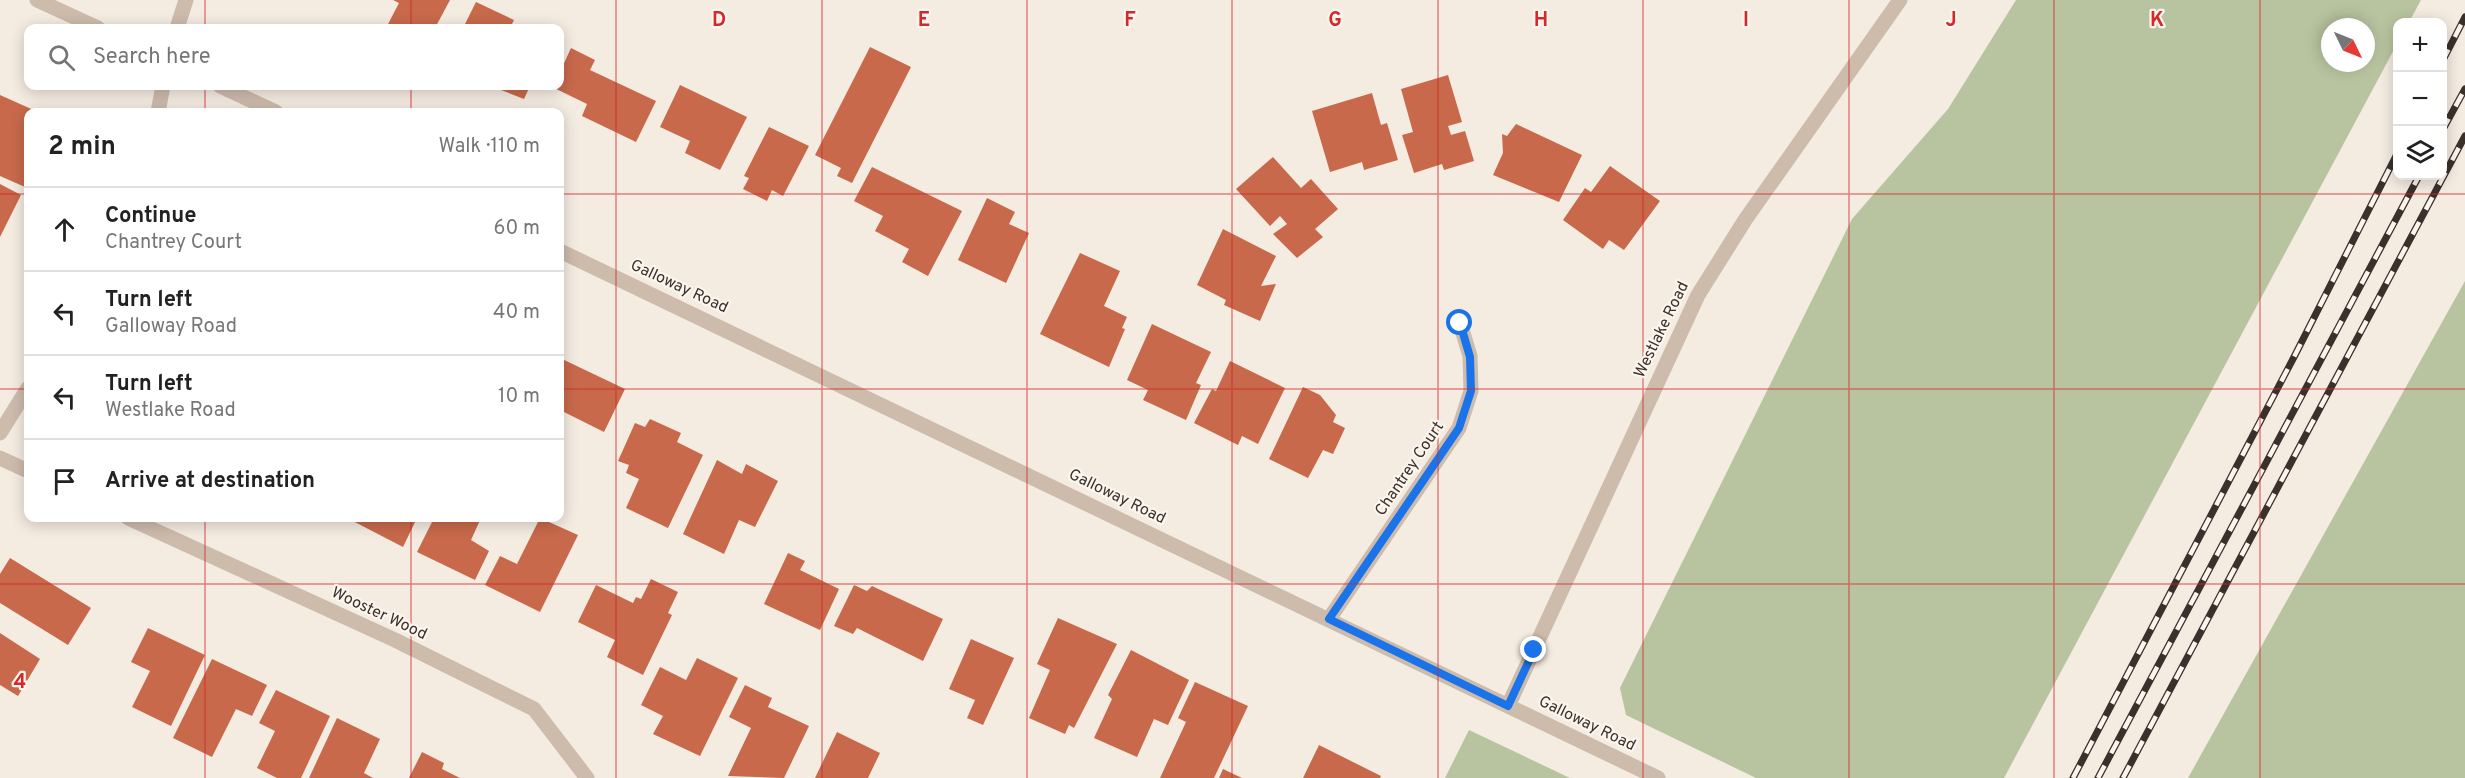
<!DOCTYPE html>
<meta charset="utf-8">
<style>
:root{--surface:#fff;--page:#f2f2f2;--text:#222;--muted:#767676;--line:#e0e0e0}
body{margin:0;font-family:Overpass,sans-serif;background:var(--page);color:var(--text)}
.controls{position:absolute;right:18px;top:18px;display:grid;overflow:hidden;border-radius:12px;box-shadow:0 3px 15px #0003}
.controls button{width:54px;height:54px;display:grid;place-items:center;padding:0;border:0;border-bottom:2px solid var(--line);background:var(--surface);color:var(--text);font:30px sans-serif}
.compass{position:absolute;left:2321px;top:18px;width:54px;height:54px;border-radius:50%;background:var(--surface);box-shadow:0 3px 15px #0003;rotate:133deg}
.stop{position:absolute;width:18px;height:18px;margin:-14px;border:4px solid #1a73e8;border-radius:50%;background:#fff}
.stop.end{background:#1a73e8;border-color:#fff;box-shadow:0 2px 6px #0008}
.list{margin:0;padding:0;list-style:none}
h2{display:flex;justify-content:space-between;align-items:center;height:78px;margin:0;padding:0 24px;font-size:26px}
h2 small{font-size:20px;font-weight:400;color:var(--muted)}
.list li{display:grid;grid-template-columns:39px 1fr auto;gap:18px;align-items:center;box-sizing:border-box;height:84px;padding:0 24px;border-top:2px solid var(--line)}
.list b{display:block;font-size:22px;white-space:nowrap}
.list p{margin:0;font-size:20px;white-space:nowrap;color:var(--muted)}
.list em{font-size:20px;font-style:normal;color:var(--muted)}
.icon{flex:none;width:33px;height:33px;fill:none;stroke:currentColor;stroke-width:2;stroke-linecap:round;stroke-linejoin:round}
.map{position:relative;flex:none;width:2465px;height:778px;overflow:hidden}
.search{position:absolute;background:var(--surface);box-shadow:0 3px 15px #0003;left:24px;top:24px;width:540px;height:66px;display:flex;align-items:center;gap:15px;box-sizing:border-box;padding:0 21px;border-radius:12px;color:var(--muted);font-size:22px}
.panel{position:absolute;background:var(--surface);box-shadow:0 3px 15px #0003;left:24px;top:108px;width:540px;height:414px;border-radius:12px}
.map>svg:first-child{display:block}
.green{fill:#b8c4a0;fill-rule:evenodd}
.building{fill:#c8694b}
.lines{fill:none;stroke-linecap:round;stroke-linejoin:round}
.minor{stroke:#cdbbac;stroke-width:15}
.rail-casing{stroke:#3b302b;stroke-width:7}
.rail{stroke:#fbf5ee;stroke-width:4.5;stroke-dasharray:14;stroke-linecap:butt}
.route{stroke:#1a73e8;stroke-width:8}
.grid{fill:none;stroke:#d62828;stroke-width:1.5;stroke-opacity:0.55}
.labels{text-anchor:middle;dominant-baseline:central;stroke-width:4.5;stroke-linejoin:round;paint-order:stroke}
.street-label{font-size:16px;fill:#3b302b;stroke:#fbf5ee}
.grid-label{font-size:20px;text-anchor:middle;font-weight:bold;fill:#d62828;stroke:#fbf5ee;stroke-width:4.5;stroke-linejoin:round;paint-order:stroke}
</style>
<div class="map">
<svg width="2465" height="778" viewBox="0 0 2465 778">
<rect width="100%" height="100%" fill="#f4ebe1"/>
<path class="green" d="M2016 0H2421L2409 22H2398L2397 44 2004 778H1756L1626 715 1620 688 1852 219 1948 109ZM2330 27H2366V63H2330Z
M2465 281V778H2188Z
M1469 730 1570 778H1445Z"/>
<path class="building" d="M393 0H450L435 28H386L399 3Z
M476 2 514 20 510 28H463Z
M870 47 911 67 852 183 837 176 841 168 815 155Z
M571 48 595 60 590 70 656 101 636 142 582 116 587 104 550 86H560V72Z
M1448 75 1462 122 1448 126 1451 135 1465 131 1474 161 1444 170 1442 164 1414 173 1402 135 1413 132 1401 89Z
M680 85 747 117 720 170 685 153 690 141 660 127Z
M491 86H530L524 99Z
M1372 93 1381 125 1387 123 1398 160 1364 170 1362 162 1330 172 1312 111Z
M0 95 38 112H28V180L25 187 0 176Z
M1516 124 1582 155 1559 202 1493 175 1503 153 1502 134 1507 136Z
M769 127 809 146 783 196 772 190 767 201 743 189 749 178 744 176Z
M1273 157 1301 188 1311 179 1338 209 1315 229 1323 237 1297 258 1273 234 1287 224 1280 216 1270 226 1236 189Z
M1610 166 1660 201 1624 250 1609 240 1603 249 1563 220 1585 188 1591 192Z
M872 167 962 211 928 276 902 262 909 249 875 231 883 216 854 201Z
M0 184 21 195 0 237Z
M987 198 1015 212 1009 224 1029 233 1006 283 958 260Z
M1223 229 1276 256 1261 286 1276 284 1260 321 1224 305 1226 300 1197 285Z
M1080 253 1120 271 1104 306 1127 317 1122 328 1125 329 1109 367 1040 334Z
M1152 324 1211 352 1196 383 1201 385 1186 420 1143 400 1148 390 1127 380Z
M560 358 625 389 604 432 560 410Z
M1230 361 1285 388 1258 444 1242 436 1238 445 1194 423 1212 389 1216 391Z
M1303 387 1320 395 1336 415 1333 422 1345 428 1333 454 1323 450 1308 478 1269 459Z
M650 419 681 433 677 442 703 455 668 528 626 508 639 479 626 473 629 465 618 461 635 423 645 427Z
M717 460 742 474 746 464 778 481 755 527 739 520 724 554 683 534Z
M347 518H417L403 547Z
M434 518H481L471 540 489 551 475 580 417 552Z
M540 518 578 535 540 612 485 585 500 556 517 564Z
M788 553 805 561 800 570 839 589 820 630 764 604Z
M10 558 91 608 68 645 0 603V574Z
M651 579 678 592 668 613 672 615 643 675 607 657 615 640 578 622 596 585 633 603 636 597 641 599Z
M854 585 867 591 872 586 943 619 923 661 857 628 853 634 834 626Z
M1058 618 1117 644 1074 728 1069 725 1065 734 1029 718 1050 670 1037 664Z
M148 628 205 655 171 726 132 707 150 671 131 662Z
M0 633 40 659 18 696 0 685Z
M971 639 1014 658 983 725 967 718 975 700 949 689Z
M1131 650 1189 680 1168 725 1154 719 1137 757 1094 738 1112 699 1108 695Z
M697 658 738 678 700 756 653 734 663 716 641 705 660 667 686 680Z
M212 659 267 685 252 716 236 709 212 757 173 738Z
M1195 682 1248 706 1214 778H1160L1186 722 1178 718Z
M745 685 772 698 768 707 809 726 784 778 728 776 751 728 729 717Z
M276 690 330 716 301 778H277L257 768 275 731 259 723Z
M337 718 380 739 364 773 373 778H309Z
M837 732 880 753 868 778H815Z
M1319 745 1381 776 1380 778H1303Z
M422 752 444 763 442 769 460 778H409Z
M1223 769 1242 778H1219Z"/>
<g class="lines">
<path class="minor" d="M37 0 98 28
M177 28 186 0
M220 86 276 112
M158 112 163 86
M560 251 1658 778
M0 433 28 388
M0 458 28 471
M128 518 395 640 534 709 587 778
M1329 619 1459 428 1471 391 1470 356 1460 323
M1508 706 1698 295 1745 220 1900 0"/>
<defs>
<path id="rail" d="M2442 62 2465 17
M2442 131 2465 89
M2073 778 2294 357 2398 152
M2098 778 2419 176
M2123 778 2465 136"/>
</defs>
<use href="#rail" class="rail-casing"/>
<use href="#rail" class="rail"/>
</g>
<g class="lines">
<path class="route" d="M1460 323 1470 357 1471 391 1459 428 1329 619 1508 706 1534 650"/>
</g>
<path class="grid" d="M205 0V28M411 0V28M616 0V778M822 0V778M1027 0V778M1232 0V778M1438 0V778M1643 0V778M1849 0V778M2054 0V778M2260 0V778M205 86V112M411 86V112M0 194H28M560 194H2465M0 389H28M560 389H2465M205 518V778M411 518V778M0 584H2465"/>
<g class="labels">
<g class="street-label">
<text transform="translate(679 287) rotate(25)">Galloway Road</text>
<text transform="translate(1662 330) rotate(-64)">Westlake Road</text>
<text transform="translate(1410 469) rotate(-56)">Chantrey Court</text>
<text transform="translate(1117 497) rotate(26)">Galloway Road</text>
<text transform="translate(379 614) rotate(25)">Wooster Wood</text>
<text transform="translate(1587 724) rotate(26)">Galloway Road</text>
</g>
</g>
<g class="grid-label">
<text x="719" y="26">D</text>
<text x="924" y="26">E</text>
<text x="1130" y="26">F</text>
<text x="1335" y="26">G</text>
<text x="1541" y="26">H</text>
<text x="1746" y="26">I</text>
<text x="1951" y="26">J</text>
<text x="2157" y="26">K</text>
<text x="20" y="688">4</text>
</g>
</svg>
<div class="controls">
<button>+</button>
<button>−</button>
<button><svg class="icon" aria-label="layers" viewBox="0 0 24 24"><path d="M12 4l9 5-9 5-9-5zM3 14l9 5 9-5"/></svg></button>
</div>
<svg class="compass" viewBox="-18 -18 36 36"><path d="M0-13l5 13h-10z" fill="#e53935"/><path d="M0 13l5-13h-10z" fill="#767676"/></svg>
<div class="stop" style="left:1460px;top:323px"></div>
<div class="stop end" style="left:1534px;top:650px"></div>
<div class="search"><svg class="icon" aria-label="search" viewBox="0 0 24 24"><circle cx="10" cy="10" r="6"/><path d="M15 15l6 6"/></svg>Search here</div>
<section class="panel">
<h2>2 min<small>Walk · 110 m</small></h2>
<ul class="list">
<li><svg class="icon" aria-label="ahead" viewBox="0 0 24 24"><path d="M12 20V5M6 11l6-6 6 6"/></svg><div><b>Continue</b><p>Chantrey Court</p></div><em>60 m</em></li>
<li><svg class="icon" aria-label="left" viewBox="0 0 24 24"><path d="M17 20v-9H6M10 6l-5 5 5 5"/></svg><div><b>Turn left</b><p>Galloway Road</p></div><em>40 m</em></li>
<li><svg class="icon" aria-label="left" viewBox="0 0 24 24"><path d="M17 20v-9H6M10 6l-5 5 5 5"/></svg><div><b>Turn left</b><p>Westlake Road</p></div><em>10 m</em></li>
<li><svg class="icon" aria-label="arrive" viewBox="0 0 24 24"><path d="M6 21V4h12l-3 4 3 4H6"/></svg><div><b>Arrive at destination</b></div></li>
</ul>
</section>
</div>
